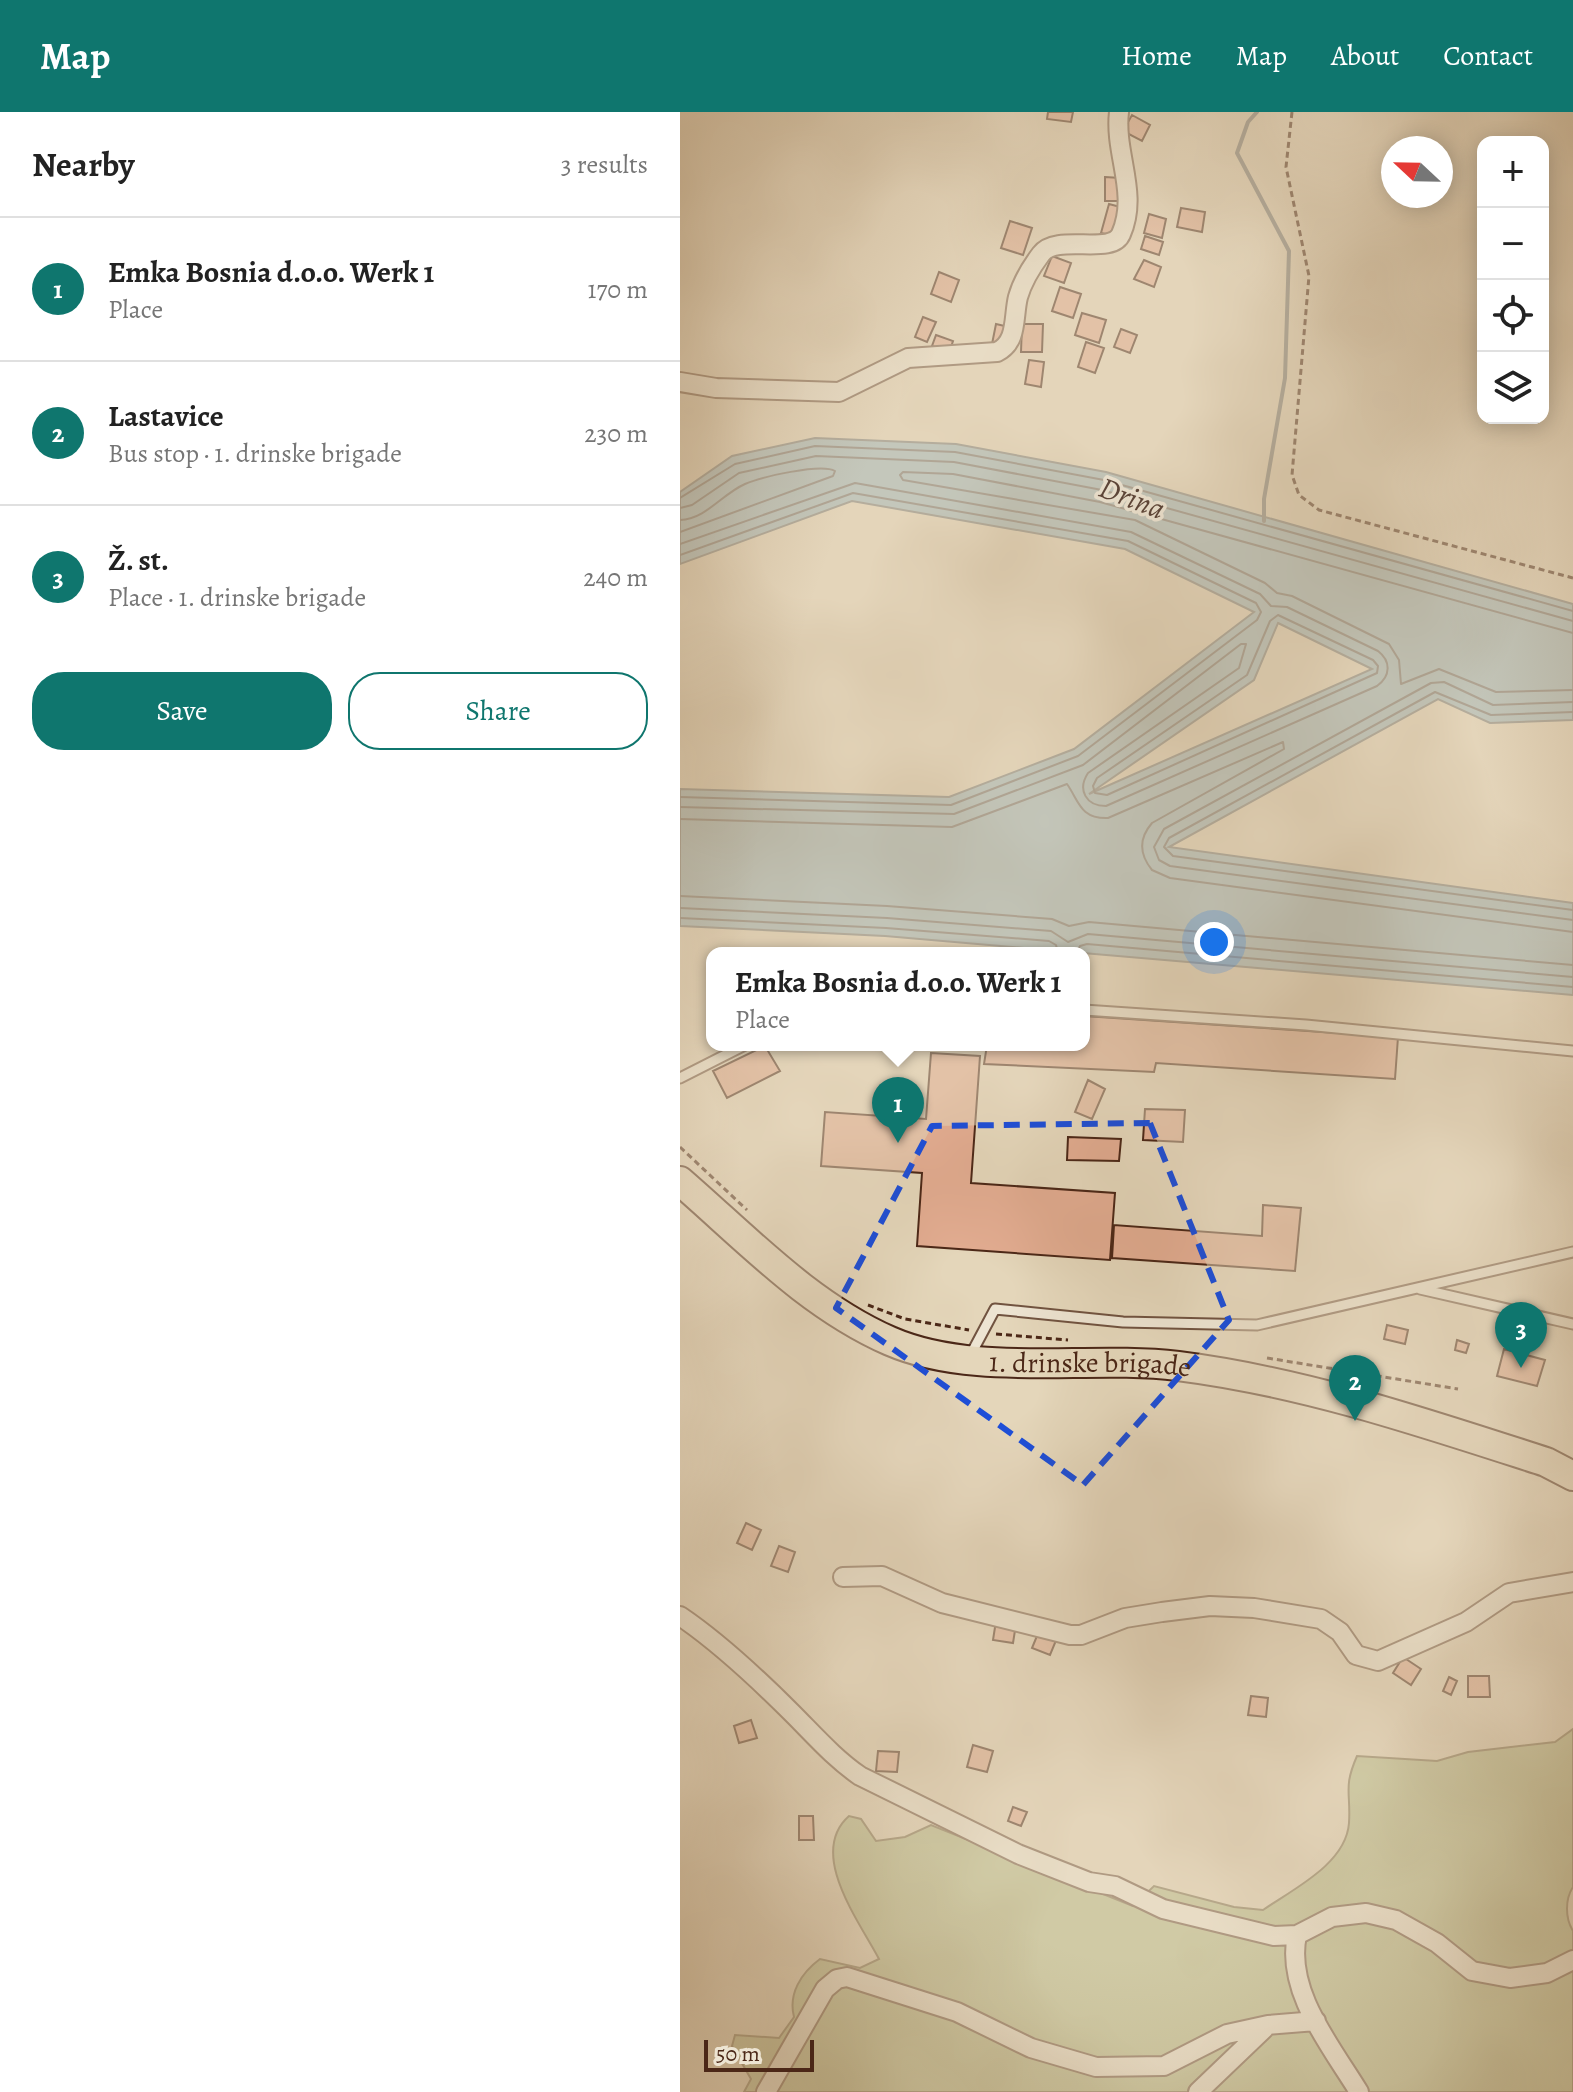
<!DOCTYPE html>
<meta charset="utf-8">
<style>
:root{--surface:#fff;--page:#f6f6f6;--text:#222;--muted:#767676;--line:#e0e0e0;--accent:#0f766e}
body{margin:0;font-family:Alegreya,serif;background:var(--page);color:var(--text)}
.controls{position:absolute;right:24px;top:24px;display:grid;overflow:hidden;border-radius:16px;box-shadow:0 4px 20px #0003}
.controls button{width:72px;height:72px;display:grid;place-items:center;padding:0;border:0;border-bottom:2px solid var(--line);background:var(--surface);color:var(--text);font:40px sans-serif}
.compass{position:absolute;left:701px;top:24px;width:72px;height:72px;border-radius:50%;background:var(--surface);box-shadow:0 4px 20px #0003;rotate:292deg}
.scale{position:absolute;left:24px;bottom:20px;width:110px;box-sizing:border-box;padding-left:8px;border:4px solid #4b2717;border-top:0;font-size:22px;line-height:28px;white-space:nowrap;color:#4b2717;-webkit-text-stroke:6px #ede4d2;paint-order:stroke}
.you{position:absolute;left:534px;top:830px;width:28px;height:28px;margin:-20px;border:6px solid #fff;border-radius:50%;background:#1a73e8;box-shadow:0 0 0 12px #1a73e833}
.badge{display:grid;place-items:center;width:52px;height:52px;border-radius:50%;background:var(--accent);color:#fff;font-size:26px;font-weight:700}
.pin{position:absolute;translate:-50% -66px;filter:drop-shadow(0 2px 4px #0008)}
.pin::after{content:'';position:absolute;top:42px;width:28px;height:24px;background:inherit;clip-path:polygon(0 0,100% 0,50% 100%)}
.popup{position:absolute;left:26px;top:835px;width:384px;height:104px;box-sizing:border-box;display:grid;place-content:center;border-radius:16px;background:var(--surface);filter:drop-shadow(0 2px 6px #0005);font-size:26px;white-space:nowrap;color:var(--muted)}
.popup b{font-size:30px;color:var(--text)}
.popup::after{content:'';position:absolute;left:50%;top:100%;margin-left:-16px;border:16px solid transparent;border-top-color:var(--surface)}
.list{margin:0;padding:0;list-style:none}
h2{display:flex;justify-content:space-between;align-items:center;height:104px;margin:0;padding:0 32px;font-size:34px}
h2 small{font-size:26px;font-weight:400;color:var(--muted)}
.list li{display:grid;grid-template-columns:52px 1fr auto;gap:24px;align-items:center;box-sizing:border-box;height:144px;padding:0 32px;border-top:2px solid var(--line)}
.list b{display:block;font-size:30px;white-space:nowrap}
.list p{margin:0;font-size:26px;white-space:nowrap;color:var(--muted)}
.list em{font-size:26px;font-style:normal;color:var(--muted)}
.actions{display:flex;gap:16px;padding:24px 32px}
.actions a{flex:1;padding:18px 0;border:2px solid var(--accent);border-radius:32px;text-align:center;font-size:28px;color:var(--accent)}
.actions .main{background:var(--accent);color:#fff}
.icon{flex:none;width:44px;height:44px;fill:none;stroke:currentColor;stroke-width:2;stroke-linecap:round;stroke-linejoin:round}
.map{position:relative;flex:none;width:893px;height:1980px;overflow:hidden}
header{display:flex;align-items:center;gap:48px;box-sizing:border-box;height:112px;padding:0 40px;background:var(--accent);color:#fff}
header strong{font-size:38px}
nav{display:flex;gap:44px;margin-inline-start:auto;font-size:28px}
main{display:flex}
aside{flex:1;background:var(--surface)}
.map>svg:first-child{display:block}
.green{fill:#b9bc8c;stroke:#827252;stroke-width:2}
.water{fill:#9db6bc;stroke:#7c7d7a;stroke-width:2;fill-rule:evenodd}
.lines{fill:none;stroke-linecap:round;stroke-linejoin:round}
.shore{stroke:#746e6a;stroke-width:2}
.stream{stroke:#7c7d7a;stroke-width:4}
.building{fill:#e2ac91;stroke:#4b2717;stroke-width:2}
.service-casing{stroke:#715340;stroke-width:13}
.minor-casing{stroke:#715340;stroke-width:22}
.primary-casing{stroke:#4b2717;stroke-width:32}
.path{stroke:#4b2717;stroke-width:3;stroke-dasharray:6 4;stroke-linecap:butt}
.service{stroke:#ede4d2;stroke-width:9}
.minor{stroke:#ede4d2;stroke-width:18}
.primary{stroke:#e4d6ba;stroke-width:28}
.marked{fill:none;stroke:#1d4ed8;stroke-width:6;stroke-dasharray:16 10;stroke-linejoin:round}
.labels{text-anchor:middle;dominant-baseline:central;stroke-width:7;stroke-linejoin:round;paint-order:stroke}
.street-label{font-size:28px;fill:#4b2717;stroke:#ede4d2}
.water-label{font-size:30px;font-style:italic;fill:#5b4438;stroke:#ede4d2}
</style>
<header>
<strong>Map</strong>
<nav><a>Home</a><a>Map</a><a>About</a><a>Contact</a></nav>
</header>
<main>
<aside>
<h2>Nearby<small>3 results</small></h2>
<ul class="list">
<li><span class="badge">1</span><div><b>Emka Bosnia d.o.o. Werk 1</b><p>Place</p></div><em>170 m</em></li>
<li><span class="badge">2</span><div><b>Lastavice</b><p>Bus stop · 1. drinske brigade</p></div><em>230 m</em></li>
<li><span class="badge">3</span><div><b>Ž. st.</b><p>Place · 1. drinske brigade</p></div><em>240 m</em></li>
</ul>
<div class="actions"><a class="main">Save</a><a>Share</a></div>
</aside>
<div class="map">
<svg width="893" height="1980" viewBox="0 0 893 1980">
<rect width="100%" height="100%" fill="#e4d6ba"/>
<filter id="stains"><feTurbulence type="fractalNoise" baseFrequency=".0025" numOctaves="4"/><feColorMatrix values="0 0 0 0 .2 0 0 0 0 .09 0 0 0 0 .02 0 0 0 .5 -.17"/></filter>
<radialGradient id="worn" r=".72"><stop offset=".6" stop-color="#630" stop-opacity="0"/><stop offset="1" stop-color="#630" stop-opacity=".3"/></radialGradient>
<path class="green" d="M893 1617V1775C885 1787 885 1806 893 1819V1980H64L71 1967 52 1934 55 1923 99 1926 114 1905C108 1882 121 1861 140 1847L180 1856 199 1847C179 1809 127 1741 169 1704L181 1707 196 1729 225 1725 251 1713 453 1794 474 1774 554 1795 583 1798C613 1777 666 1752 669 1711 671 1680 663 1676 677 1644L757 1649 788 1640 875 1630Z"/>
<path class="water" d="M135 326 276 332 426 360 893 492V608L810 611 758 587 489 735 893 791V883L205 824 0 814V677L269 685 394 637 574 500 445 437 172 389 0 452V380L52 344ZM598 511 692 557 409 682 574 568Z"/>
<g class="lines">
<path class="shore" d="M0 386 55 352 135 334 275 340 424 368 893 499
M0 396 12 393 59 361 136 344 274 350 422 378 893 509
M0 408C26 407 42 382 65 372 81 365 141 351 155 359L153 364 0 420
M0 432 175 371 451 420 580 482 591 494 607 495 698 539C711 549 711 564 697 574L426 694C406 694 397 678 408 661L559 556 566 532H561L403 653 274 702 0 695
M0 443 173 381 448 429 576 491 581 500 577 508 398 644 271 693 0 685
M598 503 693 548 698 554 697 561 427 683 415 681 413 674 417 666 567 563 590 509Z
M893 521 420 390 273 362 223 360 220 363 223 368 455 408 585 471 597 481 612 484 709 532 719 548 721 572 759 557 816 580 893 578
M893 590 813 593 764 570 751 571 484 717 474 735 479 748 490 754 893 808
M893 600 811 603 755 580 489 726 484 735 493 744 893 798
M0 707 272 715 387 672C399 689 400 707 428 706L603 630 604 637 472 711C459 726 459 742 472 758L490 766 893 820
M0 784 207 794 372 807 389 814 409 810 893 853
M0 796 207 806 371 819 388 830 408 822 893 865
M0 806 206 816 369 829 376 833 378 841
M396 841 400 834 407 832 893 875"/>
<path class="stream" d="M577 0 568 10 557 41 609 139 605 266 584 387V409"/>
</g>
<path class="building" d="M368 0H393L391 10 367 7Z
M452 3 470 13 462 29 443 19Z
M425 65 440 66V89H425Z
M429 92 444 96 437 125 421 121Z
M501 96 525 100 522 120 497 115Z
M469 102 486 107 482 126 464 121Z
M330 109 352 116 343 143 321 136Z
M465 124 483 130 479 143 461 137Z
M372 144 391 151 384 171 364 164Z
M464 148 481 155 474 175 454 167Z
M259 160 279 168 271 190 251 182Z
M380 175 401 182 393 206 372 199Z
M402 201 426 208 419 231 395 223Z
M243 205 256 210 247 230 235 225Z
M316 212 329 215 325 235 312 232Z
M342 212H363L362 240H341Z
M441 217 457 223 450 241 434 235Z
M256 223 273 229 269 241 252 234Z
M406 230 424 236 415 261 398 255Z
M349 248 364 250 361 275 345 272Z
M404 904 718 925 715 967 476 951 474 960 304 952 307 933H404Z
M85 934 100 959 47 986 33 959Z
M251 941 300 944 291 1071 435 1081 430 1148 237 1134 242 1061 141 1054 145 1000 246 1007Z
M408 968 425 977 412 1007 395 1000Z
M465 997 505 998 503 1030 463 1028Z
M388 1025 441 1027 439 1049 387 1048Z
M583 1093 621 1096 615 1159 432 1146 434 1113 582 1124Z
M707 1213 728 1218 725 1232 704 1227Z
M777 1228 789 1232 786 1241 775 1238Z
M824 1237 865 1248 857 1274 817 1264Z
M66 1411 81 1418 72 1438 57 1431Z
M99 1434 115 1440 108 1460 91 1454Z
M316 1509 336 1512 333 1531 313 1528Z
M359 1519 377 1526 370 1543 352 1536Z
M723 1545 741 1557 731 1573 713 1561Z
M788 1564H809L810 1585H788Z
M769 1565 777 1569 771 1583 763 1579Z
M571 1584 588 1586 586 1605 568 1603Z
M71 1608 77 1626 59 1631 54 1614Z
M293 1633 313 1639 307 1660 287 1655Z
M198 1639 219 1640 217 1660 196 1659Z
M333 1695 347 1700 341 1714 328 1709Z
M119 1704H133L134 1728H119Z"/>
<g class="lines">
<defs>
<path id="service" d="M404 898 626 913 893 939
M0 966 65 933
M740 1177 893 1212
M290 1244 315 1197 443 1210 577 1213 893 1140"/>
<path id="minor" d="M0 270 36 276 159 280 228 246 317 240C338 230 333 205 338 185 342 171 352 154 361 142 377 121 432 144 441 122 459 81 434 42 439 0
M163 1465 202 1464 262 1491 390 1523H401L445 1506 482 1500 530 1494 574 1496 641 1507 660 1520 676 1543 698 1549 786 1510 829 1481 893 1470
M0 1504C40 1531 78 1567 112 1601 135 1624 154 1646 180 1664L338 1742 409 1770 435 1774 483 1797 594 1824 617 1823 652 1805 686 1801 716 1808 757 1831 792 1859 830 1866 867 1861 893 1848
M617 1823C605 1879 651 1934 679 1980
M86 1980 145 1877 157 1867 167 1865 277 1900 351 1936 416 1955 484 1954 547 1922 588 1913 636 1909
M518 1980 588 1913"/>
<g id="primary">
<path id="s1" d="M0 1069C67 1127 128 1193 210 1229 295 1266 407 1243 498 1254 625 1270 745 1311 866 1350L893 1364"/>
</g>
</defs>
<use href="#service" class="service-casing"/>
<use href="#minor" class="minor-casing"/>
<use href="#primary" class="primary-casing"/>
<path class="path" d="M612 0 606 55 629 164 612 363 619 383 639 398 893 466
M0 1035 67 1098
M188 1193 225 1207 289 1218
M316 1222 388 1228
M587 1246 778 1277"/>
<use href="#service" class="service"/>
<use href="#minor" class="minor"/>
<use href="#primary" class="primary"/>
</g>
<path d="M0 0H893V1980H0ZM470 1011 549 1208 403 1373 156 1196 252 1014Z" fill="#e4d6ba" fill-opacity=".55" fill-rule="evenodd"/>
<path class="marked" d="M470 1011 549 1208 403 1373 156 1196 252 1014Z"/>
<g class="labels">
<g class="street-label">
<text stroke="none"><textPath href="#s1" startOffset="468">1. drinske brigade</textPath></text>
</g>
<g class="water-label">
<text transform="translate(452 386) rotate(21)">Drina</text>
</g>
</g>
<rect width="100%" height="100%" filter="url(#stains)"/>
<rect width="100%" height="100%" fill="url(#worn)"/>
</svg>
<div class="controls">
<button>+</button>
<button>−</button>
<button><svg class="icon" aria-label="locate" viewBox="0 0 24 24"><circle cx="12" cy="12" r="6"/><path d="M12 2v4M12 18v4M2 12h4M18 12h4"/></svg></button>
<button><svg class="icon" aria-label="layers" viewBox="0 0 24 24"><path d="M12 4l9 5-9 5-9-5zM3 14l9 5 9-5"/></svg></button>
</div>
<svg class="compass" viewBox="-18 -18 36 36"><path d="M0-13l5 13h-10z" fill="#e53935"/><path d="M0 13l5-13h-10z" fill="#767676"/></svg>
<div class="scale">50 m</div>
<div class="you"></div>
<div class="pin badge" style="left:218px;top:1031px">1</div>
<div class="popup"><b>Emka Bosnia d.o.o. Werk 1</b>Place</div>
<div class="pin badge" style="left:675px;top:1309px">2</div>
<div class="pin badge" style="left:841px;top:1256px">3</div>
</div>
</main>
